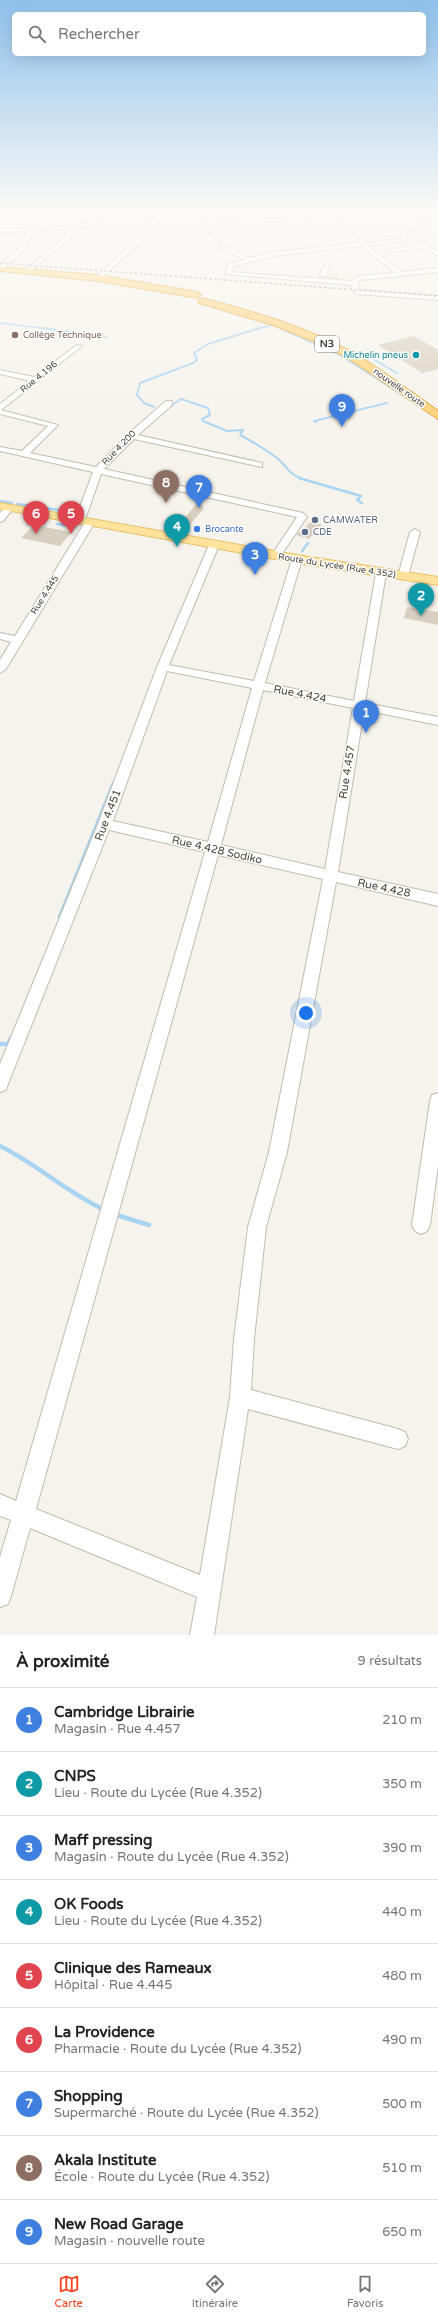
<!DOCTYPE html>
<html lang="fr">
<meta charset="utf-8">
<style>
:root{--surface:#fff;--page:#f2f2f2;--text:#222;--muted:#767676;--line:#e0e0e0;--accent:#fc3f1d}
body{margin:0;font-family:"Varela Round",sans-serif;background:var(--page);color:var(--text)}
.you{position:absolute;left:306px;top:1013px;width:14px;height:14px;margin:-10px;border:3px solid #fff;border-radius:50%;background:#1a73e8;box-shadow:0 0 0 6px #1a73e833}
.badge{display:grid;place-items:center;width:26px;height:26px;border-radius:50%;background:var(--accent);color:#fff;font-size:13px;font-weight:700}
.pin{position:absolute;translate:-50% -33px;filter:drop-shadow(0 1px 2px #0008)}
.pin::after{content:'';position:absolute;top:21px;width:14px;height:12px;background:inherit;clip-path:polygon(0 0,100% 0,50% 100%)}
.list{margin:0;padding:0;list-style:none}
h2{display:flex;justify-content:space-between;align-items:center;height:52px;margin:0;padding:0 16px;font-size:17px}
h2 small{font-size:13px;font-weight:400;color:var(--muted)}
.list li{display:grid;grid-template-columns:26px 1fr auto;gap:12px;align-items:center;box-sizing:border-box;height:64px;padding:0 16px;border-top:1px solid var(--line)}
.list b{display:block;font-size:15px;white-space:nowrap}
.list p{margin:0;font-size:13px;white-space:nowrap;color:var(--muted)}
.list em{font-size:13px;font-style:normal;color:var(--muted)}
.icon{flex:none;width:22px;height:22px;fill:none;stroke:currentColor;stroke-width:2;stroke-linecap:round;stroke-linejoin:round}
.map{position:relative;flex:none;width:438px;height:1635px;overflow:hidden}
.search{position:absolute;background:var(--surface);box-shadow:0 4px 16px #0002;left:12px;right:12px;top:12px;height:44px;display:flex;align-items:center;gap:10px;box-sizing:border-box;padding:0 14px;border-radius:6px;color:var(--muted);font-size:15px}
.sheet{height:628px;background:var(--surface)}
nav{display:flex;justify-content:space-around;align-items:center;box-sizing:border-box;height:56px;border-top:1px solid var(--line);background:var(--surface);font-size:11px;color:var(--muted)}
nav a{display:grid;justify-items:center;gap:2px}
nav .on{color:var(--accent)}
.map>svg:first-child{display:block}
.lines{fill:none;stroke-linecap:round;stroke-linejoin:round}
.stream-far4{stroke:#a9d4f2;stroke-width:1.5}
.stream-far3{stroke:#a9d4f2;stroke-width:2}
.stream-far2{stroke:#a9d4f2;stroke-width:2.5}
.stream-far1{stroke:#a9d4f2;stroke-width:3.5}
.stream{stroke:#a9d4f2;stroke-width:4.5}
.building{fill:#d8cfc1}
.minor-casing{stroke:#c2bbae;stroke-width:2}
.major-casing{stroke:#e6c16a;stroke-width:2}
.highway-casing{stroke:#e0a43c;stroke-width:2}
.minor{fill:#fff;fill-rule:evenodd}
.major{fill:#ffe39c;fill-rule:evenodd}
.highway{fill:#ffcf6e;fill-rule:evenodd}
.rail{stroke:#9a9a9a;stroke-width:1.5;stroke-dasharray:2.5 2.5;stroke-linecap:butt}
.education-dot{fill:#8d6e63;stroke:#fff;stroke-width:1.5}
.culture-dot{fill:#0f9aa8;stroke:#fff;stroke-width:1.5}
.service-dot{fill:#5c6f8a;stroke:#fff;stroke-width:1.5}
.shop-dot{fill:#3f7fe0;stroke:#fff;stroke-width:1.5}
.labels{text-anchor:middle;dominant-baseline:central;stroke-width:3;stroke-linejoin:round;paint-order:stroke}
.far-education-label{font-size:9px;fill:#785e54;stroke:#fff;text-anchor:start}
.far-culture-label{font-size:9px;fill:#0d838f;stroke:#fff;text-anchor:end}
.far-street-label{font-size:9px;fill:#4b4439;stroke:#fff}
.far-service-label{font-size:9px;fill:#4e5e75;stroke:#fff;text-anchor:start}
.far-shop-label{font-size:9px;fill:#366cbe;stroke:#fff;text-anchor:start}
.shield{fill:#fff;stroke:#817c74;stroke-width:1}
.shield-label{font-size:10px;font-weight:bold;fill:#4b4439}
.street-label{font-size:11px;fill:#4b4439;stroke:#fff}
</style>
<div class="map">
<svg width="438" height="1635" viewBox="0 0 438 1635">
<rect width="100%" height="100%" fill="#f6f3ec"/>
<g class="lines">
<path class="stream-far4" d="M158 223 164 217
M133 250 138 247
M112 269 129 253
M0 323 49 329
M257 329 272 325 282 329"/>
<path class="stream-far3" d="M42 328 106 337
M280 328 340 355 424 409
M194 353 208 344 260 328
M373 359 397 373
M154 407 144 403 137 395 140 383 193 363 197 360 194 353
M169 407 181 399 208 408 210 415 202 419 203 421 227 431 243 430 240 435C253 442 266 449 278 459 289 468 286 472 302 479
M316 422 314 421 387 403"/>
<path class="stream-far2" d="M299 478 361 496 357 500 362 503
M0 501 12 503
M17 504 66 511
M31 519 44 521
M57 524 75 527
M302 551 308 543"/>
<path class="stream-far1" d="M60 916 113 784"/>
<path class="stream" d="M60 917 61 915
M0 1044H8L11 1038
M0 1146C37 1164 67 1193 105 1210
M120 1216 149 1225"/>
</g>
<path class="building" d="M414 336 438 350V369L422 373 378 345Z
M198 502 204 508 188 527 179 525Z
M311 522 322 525 309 539 296 535Z
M34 525 66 531 71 533 60 546 21 538Z
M407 607 438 612V625L404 618Z"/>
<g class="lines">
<defs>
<path id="minor" d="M48 213H54L36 222 34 228 70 226 97 220 100 222 73 229 71 238 28 273 26 270 66 236 67 230 33 231 26 248 0 271V266L21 246 27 231 0 233V229L29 228 32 220Z
M108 213 256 218 253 214 257 213 261 219H283L293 216 296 218 322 216 320 214 322 213 327 215 353 213 331 218 364 243 400 239 402 229 417 220 438 213V216L421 222 407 231 405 241 367 246 402 272 438 268V272L360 280 357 288 359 290 438 296V300L357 294 351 288 352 285 225 274 228 264 244 260 219 246 221 243 250 258 274 252 357 243 325 218 299 221 312 235 309 237 293 222H262L268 236 265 238 260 234 257 222 214 220 209 232 219 243 216 245 208 240 203 232 208 220 162 218 136 246 100 279H96V277L132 244 157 217 109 216 106 214ZM361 246 395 273 359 276 354 278 352 281 231 272 233 266 274 256Z
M418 240 438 252V256L424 248 389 252 386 250 419 245 415 242Z
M327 263 330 265 326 274 337 276V278L319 275Z
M77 345 82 346 1 410 58 425 30 453 96 467 128 434 166 401H172V405L138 435 262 463V467L134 439 104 469 303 513 307 517 279 558 276 559 271 556 297 517 101 474 85 520 80 523 75 520 93 472 0 451V447L22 451 48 426 0 414V404L30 381 0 374V370L34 377Z
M6 506 14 508 3 521 0 522V513Z
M90 519 95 522 6 669 0 673V660L11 642 0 639V633L15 636 85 522Z
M415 529 420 532 408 576 403 579 399 578 398 576 410 532Z
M214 542 219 545 169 665 254 681 292 559 297 556 302 559 265 683 354 701 376 573 381 570 386 573 365 703 438 717V725L364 710 338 872 438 894V906L336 882 287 1152 266 1227 254 1339 251 1390 398 1429 405 1432 408 1439 405 1446 398 1449 248 1409 214 1635H190L197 1597 30 1528 11 1596 8 1604 0 1607V1557L11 1520 0 1516V1494L16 1501 205 852 109 830 8 1084 6 1090 0 1092V1064L98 824 157 667 209 545ZM167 671 252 688 208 842 113 821ZM263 690 353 708 325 869 221 845ZM218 855 323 879 269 1152 248 1227 234 1339 230 1397 200 1575 36 1509Z
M438 1093V1165L430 1225 427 1231 421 1234 415 1231 412 1225 430 1101 432 1095Z"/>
<path id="major" d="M0 503 297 555 438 577V585L297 563 0 509Z"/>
<path id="highway" d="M0 267 98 275 197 292 201 295 197 298 98 281 0 271Z
M202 298C255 312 308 327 355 354 384 371 411 392 438 411V419L360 366 332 349 276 326 199 303 198 301Z"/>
</defs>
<use href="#minor" class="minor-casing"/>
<use href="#major" class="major-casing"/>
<use href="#highway" class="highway-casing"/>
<use href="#minor" class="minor"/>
<use href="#major" class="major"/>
<use href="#highway" class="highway"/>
<path class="rail" d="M0 263 438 296"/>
</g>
<linearGradient id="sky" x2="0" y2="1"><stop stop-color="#8fc1ec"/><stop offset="0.48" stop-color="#fbfaf6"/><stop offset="1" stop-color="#fbfaf6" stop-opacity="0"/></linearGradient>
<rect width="438" height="441" fill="url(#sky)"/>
<circle class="education-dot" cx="15" cy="335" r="4"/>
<circle class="culture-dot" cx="416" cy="355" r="4"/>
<g class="service-dot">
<circle cx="315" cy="520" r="4"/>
<circle cx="305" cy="532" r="4"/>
</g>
<circle class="shop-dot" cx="197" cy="529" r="4"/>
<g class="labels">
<g class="far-education-label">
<text x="23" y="335">Collège Technique</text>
</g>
<g class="far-culture-label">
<text x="408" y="355">Michelin pneus</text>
</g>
<g class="far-street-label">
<text transform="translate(39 377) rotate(-39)">Rue 4.196</text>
<text transform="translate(399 388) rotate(35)">nouvelle route</text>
<text transform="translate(119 448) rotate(-46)">Rue 4.200</text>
<text transform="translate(337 566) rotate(9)">Route du Lycée (Rue 4.352)</text>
<text transform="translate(45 595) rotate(-58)">Rue 4.445</text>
</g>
<g class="far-service-label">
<text x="323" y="520">CAMWATER</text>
<text x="313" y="532">CDE</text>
</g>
<g class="far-shop-label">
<text x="205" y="529">Brocante</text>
</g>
<rect class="shield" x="315" y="336" width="24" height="16" rx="3"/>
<g class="shield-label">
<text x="327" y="344">N3</text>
</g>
<g class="street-label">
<text transform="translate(300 694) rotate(11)">Rue 4.424</text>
<text transform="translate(347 772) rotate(-81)">Rue 4.457</text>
<text transform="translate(108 815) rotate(-69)">Rue 4.451</text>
<text transform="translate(217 850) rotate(13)">Rue 4.428 Sodiko</text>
<text transform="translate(384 888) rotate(12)">Rue 4.428</text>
</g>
</g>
</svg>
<div class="you"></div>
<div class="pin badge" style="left:366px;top:733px;background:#3f7fe0">1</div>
<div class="pin badge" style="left:421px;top:616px;background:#0f9aa8">2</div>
<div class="pin badge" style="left:255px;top:575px;background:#3f7fe0">3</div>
<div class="pin badge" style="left:177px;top:547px;background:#0f9aa8">4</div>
<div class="pin badge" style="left:71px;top:534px;background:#e0444e">5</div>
<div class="pin badge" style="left:36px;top:534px;background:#e0444e">6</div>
<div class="pin badge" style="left:199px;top:508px;background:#3f7fe0">7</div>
<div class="pin badge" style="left:166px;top:503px;background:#8d6e63">8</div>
<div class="pin badge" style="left:342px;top:427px;background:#3f7fe0">9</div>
<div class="search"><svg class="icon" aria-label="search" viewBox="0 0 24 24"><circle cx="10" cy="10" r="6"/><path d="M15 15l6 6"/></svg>Rechercher</div>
</div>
<section class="sheet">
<h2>À proximité<small>9 résultats</small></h2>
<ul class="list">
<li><span class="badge" style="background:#3f7fe0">1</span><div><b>Cambridge Librairie</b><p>Magasin · Rue 4.457</p></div><em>210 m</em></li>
<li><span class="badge" style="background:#0f9aa8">2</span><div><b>CNPS</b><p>Lieu · Route du Lycée (Rue 4.352)</p></div><em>350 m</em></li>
<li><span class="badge" style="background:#3f7fe0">3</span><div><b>Maff pressing</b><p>Magasin · Route du Lycée (Rue 4.352)</p></div><em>390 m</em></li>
<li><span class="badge" style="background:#0f9aa8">4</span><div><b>OK Foods</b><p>Lieu · Route du Lycée (Rue 4.352)</p></div><em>440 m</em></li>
<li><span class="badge" style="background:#e0444e">5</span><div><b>Clinique des Rameaux</b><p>Hôpital · Rue 4.445</p></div><em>480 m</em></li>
<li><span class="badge" style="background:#e0444e">6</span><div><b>La Providence</b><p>Pharmacie · Route du Lycée (Rue 4.352)</p></div><em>490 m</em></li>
<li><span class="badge" style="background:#3f7fe0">7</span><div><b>Shopping</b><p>Supermarché · Route du Lycée (Rue 4.352)</p></div><em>500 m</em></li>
<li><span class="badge" style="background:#8d6e63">8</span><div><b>Akala Institute</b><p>École · Route du Lycée (Rue 4.352)</p></div><em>510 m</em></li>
<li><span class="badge" style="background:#3f7fe0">9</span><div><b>New Road Garage</b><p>Magasin · nouvelle route</p></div><em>650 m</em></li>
</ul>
</section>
<nav>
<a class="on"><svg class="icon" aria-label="map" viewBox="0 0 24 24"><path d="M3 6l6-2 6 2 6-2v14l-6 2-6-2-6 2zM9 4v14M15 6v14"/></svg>Carte</a>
<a><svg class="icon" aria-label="directions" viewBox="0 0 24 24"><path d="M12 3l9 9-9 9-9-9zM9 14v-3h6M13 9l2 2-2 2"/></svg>Itinéraire</a>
<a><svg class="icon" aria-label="saved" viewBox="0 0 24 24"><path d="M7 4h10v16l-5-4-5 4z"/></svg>Favoris</a>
</nav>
